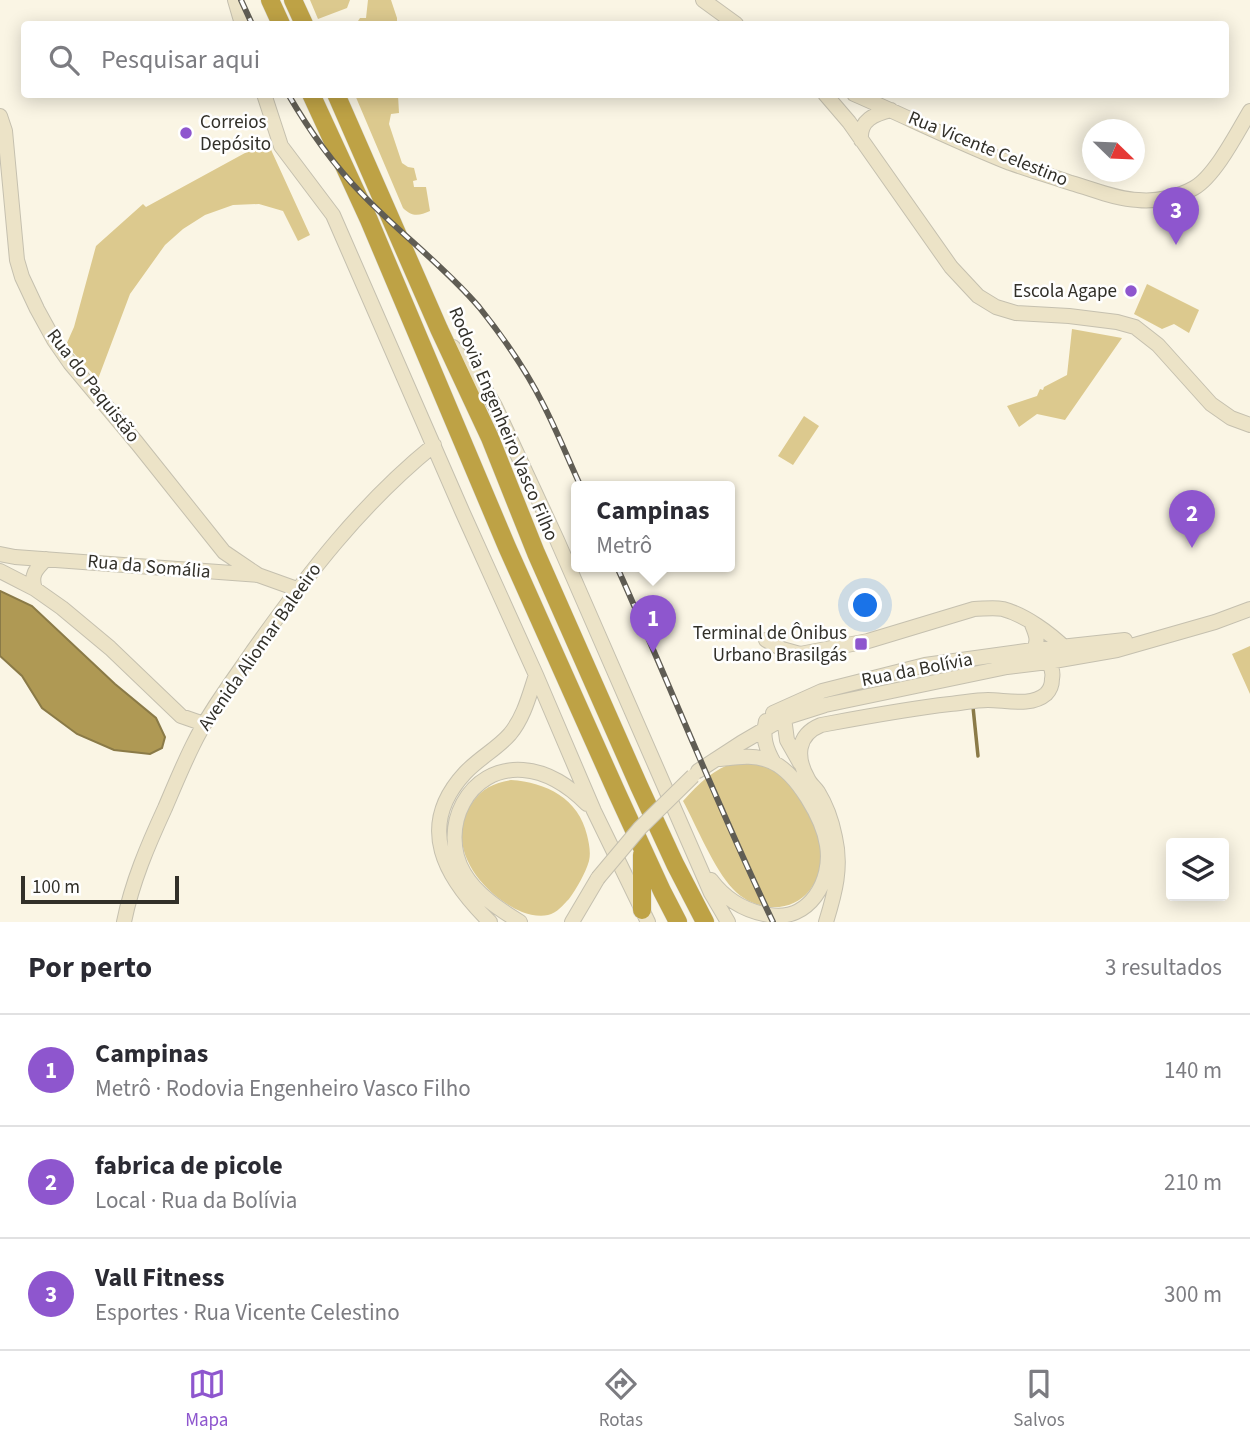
<!DOCTYPE html>
<html lang="pt">
<meta charset="utf-8">
<style>
:root{--surface:#fff;--page:#f2f2f3;--text:#2b2b33;--muted:#7c7c81;--line:#e1e1e2;--accent:#8e56ce}
body{margin:0;font-family:"Source Sans 3",sans-serif;background:var(--page);color:var(--text)}
.controls{position:absolute;right:21px;bottom:21px;display:grid;overflow:hidden;border-radius:7px;box-shadow:0 4px 18px #0003}
.controls button{width:63px;height:63px;display:grid;place-items:center;padding:0;border:0;border-bottom:2px solid var(--line);background:var(--surface);color:var(--text);font:35px sans-serif}
.compass{position:absolute;left:1082px;top:119px;width:63px;height:63px;border-radius:50%;background:var(--surface);box-shadow:0 4px 18px #0003;rotate:113deg}
.scale{position:absolute;left:21px;bottom:18px;width:158px;box-sizing:border-box;padding-left:7px;border:4px solid #323029;border-top:0;font-size:19px;line-height:24px;white-space:nowrap;color:#323029;-webkit-text-stroke:5px #fff;paint-order:stroke}
.you{position:absolute;left:866px;top:606px;width:24px;height:24px;margin:-18px;border:5px solid #fff;border-radius:50%;background:#1a73e8;box-shadow:0 0 0 10px #1a73e833}
.badge{display:grid;place-items:center;width:46px;height:46px;border-radius:50%;background:var(--accent);color:#fff;font-size:23px;font-weight:700}
.pin{position:absolute;translate:-50% -58px;filter:drop-shadow(0 2px 4px #0008)}
.pin::after{content:'';position:absolute;top:37px;width:24px;height:21px;background:inherit;clip-path:polygon(0 0,100% 0,50% 100%)}
.popup{position:absolute;left:571px;top:481px;width:164px;height:91px;box-sizing:border-box;display:grid;place-content:center;border-radius:7px;background:var(--surface);filter:drop-shadow(0 2px 5px #0005);font-size:23px;white-space:nowrap;color:var(--muted)}
.popup b{font-size:26px;color:var(--text)}
.popup::after{content:'';position:absolute;left:50%;top:100%;margin-left:-14px;border:14px solid transparent;border-top-color:var(--surface)}
.list{margin:0;padding:0;list-style:none}
h2{display:flex;justify-content:space-between;align-items:center;height:91px;margin:0;padding:0 28px;font-size:30px}
h2 small{font-size:23px;font-weight:400;color:var(--muted)}
.list li{display:grid;grid-template-columns:46px 1fr auto;gap:21px;align-items:center;box-sizing:border-box;height:112px;padding:0 28px;border-top:2px solid var(--line)}
.list b{display:block;font-size:26px;white-space:nowrap}
.list p{margin:0;font-size:23px;white-space:nowrap;color:var(--muted)}
.list em{font-size:23px;font-style:normal;color:var(--muted)}
.icon{flex:none;width:38px;height:38px;fill:none;stroke:currentColor;stroke-width:2;stroke-linecap:round;stroke-linejoin:round}
.map{position:relative;flex:none;width:1250px;height:922px;overflow:hidden}
.search{position:absolute;background:var(--surface);box-shadow:0 4px 18px #0003;left:21px;right:21px;top:21px;height:77px;display:flex;align-items:center;gap:18px;box-sizing:border-box;padding:0 24px;border-radius:7px;color:var(--muted);font-size:26px}
.sheet{height:427px;background:var(--surface)}
nav{display:flex;justify-content:space-around;align-items:center;box-sizing:border-box;height:98px;border-top:2px solid var(--line);background:var(--surface);font-size:19px;color:var(--muted)}
nav a{display:grid;justify-items:center;gap:4px}
nav .on{color:var(--accent)}
.map>svg:first-child{display:block}
.green{fill:#dcc98e}
.water{fill:#af9954;stroke:#8a7a47;stroke-width:2}
.lines{fill:none;stroke-linecap:round;stroke-linejoin:round}
.stream{stroke:#8a7a47;stroke-width:3.5}
.secondary-casing{stroke:#c5c0af;stroke-width:16}
.highway-casing{stroke:#dadad8;stroke-width:19}
.secondary{stroke:#ece3c7;stroke-width:14}
.highway{stroke:#bea245;stroke-width:18}
.rail-casing{stroke:#605d54;stroke-width:6}
.rail{stroke:#fff;stroke-width:3.5;stroke-dasharray:10;stroke-linecap:butt}
.secondary-bridge-casing{stroke:#c5c0af;stroke-width:16;stroke-linecap:butt}
.secondary-bridge{stroke:#ece3c7;stroke-width:14}
.poi-dot{fill:#8e56ce;stroke:#fff;stroke-width:2.5}
.labels{text-anchor:middle;dominant-baseline:central;stroke-width:5;stroke-linejoin:round;paint-order:stroke}
.poi-label{font-size:19px;fill:#323029;stroke:#fff;text-anchor:end}
.street-label{font-size:19px;fill:#323029;stroke:#fff}
</style>
<div class="map">
<svg width="1250" height="922" viewBox="0 0 1250 922">
<rect width="100%" height="100%" fill="#faf5e4"/>
<path class="green" d="M310 0H350L347 8 318 19Z
M368 0H391L397 18V24H356L360 18H366Z
M355 95H398L399 113 391 114 389 124 402 163 408 167 414 168 417 180 413 181 414 187H426L430 211C419 216 412 217 403 208Z
M267 141 310 235 298 241 283 211 259 204 233 205 205 215 183 229 165 245 130 294 98 379 66 345 74 327 96 246 143 204 146 207Z
M1147 284 1199 310 1189 333 1174 324 1162 329 1134 314Z
M1072 329 1122 338 1065 420 1037 414 1019 427 1007 406 1037 396 1040 389 1043 390 1044 387 1067 375Z
M804 416 819 426 793 465 778 456Z
M1250 646V694L1232 654Z
M743 760C752 762 767 763 774 768 778 770 782 776 785 780 799 796 811 814 818 835 829 869 811 909 771 907 757 906 743 900 733 889 714 869 697 827 683 801 701 781 717 766 743 760Z
M511 780C546 782 579 799 587 835 589 843 591 853 589 861 585 874 577 888 569 899 563 905 557 913 548 915 540 917 530 915 522 912 482 895 442 845 472 803 482 788 494 783 511 780Z"/>
<path class="water" d="M0 591 32 606 115 684 156 718 165 737 162 748 150 754 114 750 77 734 42 708 22 676 0 656Z"/>
<g class="lines">
<path class="stream" d="M973 707 978 756"/>
<defs>
<path id="secondary" d="M235 0 242 24
M703 0 736 24
M264 94 281 146 333 215 462 511 536 675 594 811 648 922
M825 94 849 122 951 267 978 296 996 307 1016 313 1069 316 1117 322 1135 327 1158 345 1211 404 1231 418 1250 425
M854 94C907 117 957 142 1010 163 1030 170 1051 176 1071 183 1093 189 1115 199 1138 200 1156 202 1178 197 1194 188 1215 176 1237 133 1250 111
M0 116 5 131 17 260 22 277 37 309 54 340 70 363 137 443 224 552 258 575
M861 140C859 120 875 114 891 110
M453 347 482 384 495 406 557 540 711 893 728 922
M0 554 15 557 258 575 297 589
M0 571 35 589 62 608 110 648 181 716 204 724
M35 589C30 575 36 569 46 559
M766 640 782 649 800 654 868 641 974 609C983 609 993 607 1003 609 1025 615 1050 633 1066 649
M773 713 822 691 925 665 1033 650 1125 640
M784 718 787 740 800 763
M766 721C762 737 766 749 774 763
M698 771 741 743 784 718 825 705 1007 667 1048 662 1117 650 1215 622 1250 609
M711 880C726 900 744 911 769 915 809 922 833 881 827 845 823 819 797 773 772 762 755 754 738 757 720 759
M124 922C132 882 148 845 165 808 174 787 183 765 193 745 209 712 232 682 253 651 307 575 361 504 434 445
M490 922C445 878 415 827 465 773 479 758 497 749 510 734 524 717 529 696 536 675
M520 922C499 909 476 894 464 873 438 828 468 766 523 770 549 772 569 786 587 804
M572 922 598 878
M826 922C835 893 842 867 835 837 832 822 826 805 818 792 815 787 810 784 808 779 796 758 796 735 821 725 864 717 906 709 950 704 962 703 975 700 988 700 1006 700 1031 707 1046 694 1050 690 1052 684 1052 679 1055 664 1043 658 1033 650 1040 641 1035 632 1031 622"/>
<path id="highway" d="M270 0 281 24
M293 0 304 24
M311 94 369 220 507 547 617 793 662 891 678 922
M336 94 439 329 490 438 536 553 639 786 675 864 705 922
M642 910V855"/>
</defs>
<use href="#secondary" class="secondary-casing"/>
<use href="#highway" class="highway-casing"/>
<use href="#secondary" class="secondary"/>
<use href="#highway" class="highway"/>
<defs>
<path id="rail" d="M241 0 252 24
M288 94C309 130 332 163 361 193 398 232 443 265 479 307 503 337 526 370 543 404 557 431 568 459 581 487
M617 567C670 685 717 805 773 922"/>
</defs>
<use href="#rail" class="rail-casing"/>
<use href="#rail" class="rail"/>
<defs>
<path id="secondary-bridge" d="M598 878 640 828 693 776"/>
</defs>
<use href="#secondary-bridge" class="secondary-bridge-casing"/>
<use href="#secondary-bridge" class="secondary-bridge"/>
</g>
<g class="poi-dot">
<circle cx="186" cy="133" r="7"/>
<circle cx="1131" cy="291" r="7"/>
<rect x="854" y="637" width="14" height="14" rx="3.5"/>
</g>
<g class="labels">
<g class="poi-label">
<text x="200" y="122" text-anchor="start">Correios<tspan x="200" dy="22">Depósito</tspan></text>
<text x="1117" y="291">Escola Agape</text>
<text x="847" y="633">Terminal de Ônibus<tspan x="847" dy="22">Urbano Brasilgás</tspan></text>
</g>
<g class="street-label">
<text transform="translate(988 149) rotate(22)">Rua Vicente Celestino</text>
<text transform="translate(93 386) rotate(52)">Rua do Paquistão</text>
<text transform="translate(503 424) rotate(67)">Rodovia Engenheiro Vasco Filho</text>
<text transform="translate(149 567) rotate(5)">Rua da Somália</text>
<text transform="translate(260 647) rotate(-55)">Avenida Aliomar Baleeiro</text>
<text transform="translate(917 670) rotate(-11)">Rua da Bolívia</text>
</g>
</g>
</svg>
<div class="controls">
<button><svg class="icon" aria-label="layers" viewBox="0 0 24 24"><path d="M12 4l9 5-9 5-9-5zM3 14l9 5 9-5"/></svg></button>
</div>
<svg class="compass" viewBox="-18 -18 36 36"><path d="M0-13l5 13h-10z" fill="#e53935"/><path d="M0 13l5-13h-10z" fill="#7c7c81"/></svg>
<div class="scale">100 m</div>
<div class="you"></div>
<div class="pin badge" style="left:653px;top:653px">1</div>
<div class="popup"><b>Campinas</b>Metrô</div>
<div class="pin badge" style="left:1192px;top:548px">2</div>
<div class="pin badge" style="left:1176px;top:245px">3</div>
<div class="search"><svg class="icon" aria-label="search" viewBox="0 0 24 24"><circle cx="10" cy="10" r="6"/><path d="M15 15l6 6"/></svg>Pesquisar aqui</div>
</div>
<section class="sheet">
<h2>Por perto<small>3 resultados</small></h2>
<ul class="list">
<li><span class="badge">1</span><div><b>Campinas</b><p>Metrô · Rodovia Engenheiro Vasco Filho</p></div><em>140 m</em></li>
<li><span class="badge">2</span><div><b>fabrica de picole</b><p>Local · Rua da Bolívia</p></div><em>210 m</em></li>
<li><span class="badge">3</span><div><b>Vall Fitness</b><p>Esportes · Rua Vicente Celestino</p></div><em>300 m</em></li>
</ul>
</section>
<nav>
<a class="on"><svg class="icon" aria-label="map" viewBox="0 0 24 24"><path d="M3 6l6-2 6 2 6-2v14l-6 2-6-2-6 2zM9 4v14M15 6v14"/></svg>Mapa</a>
<a><svg class="icon" aria-label="directions" viewBox="0 0 24 24"><path d="M12 3l9 9-9 9-9-9zM9 14v-3h6M13 9l2 2-2 2"/></svg>Rotas</a>
<a><svg class="icon" aria-label="saved" viewBox="0 0 24 24"><path d="M7 4h10v16l-5-4-5 4z"/></svg>Salvos</a>
</nav>
